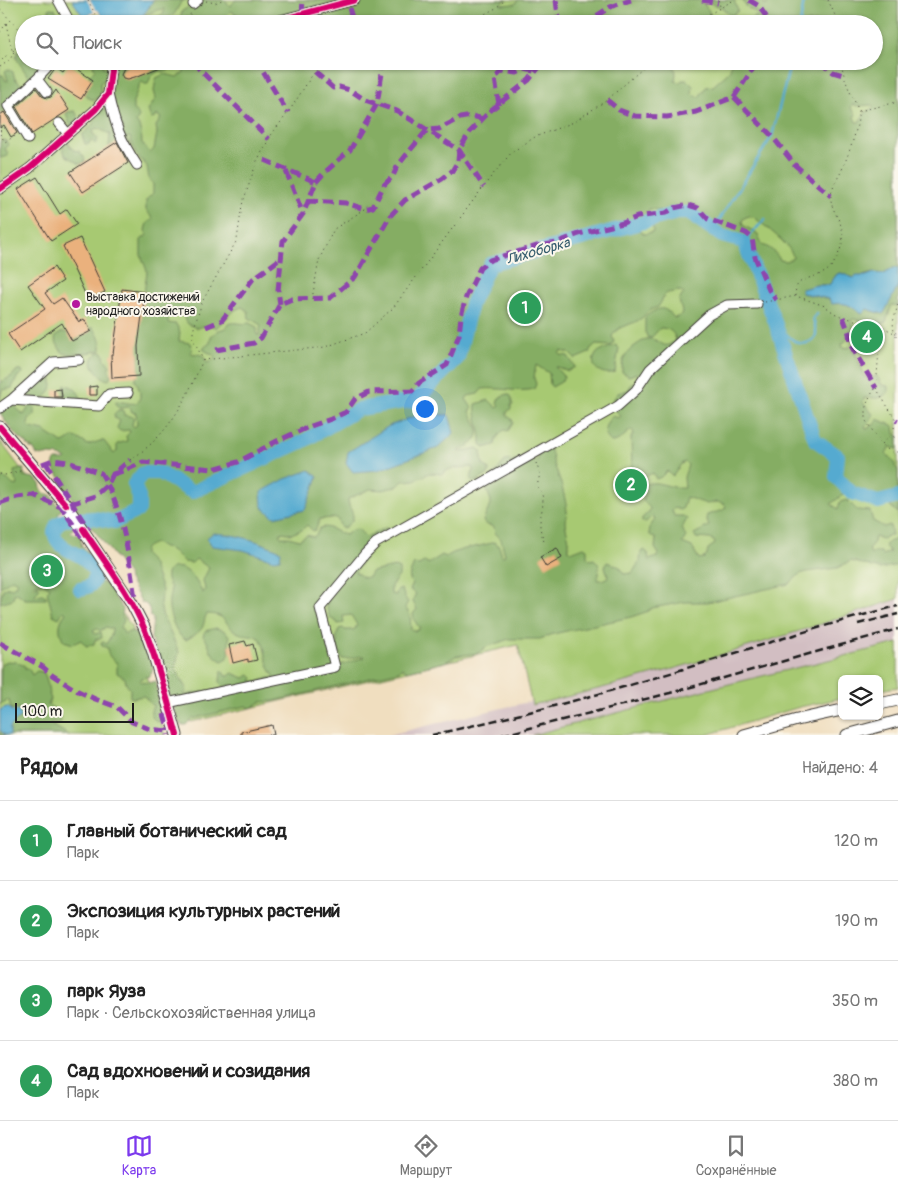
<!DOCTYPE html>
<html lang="ru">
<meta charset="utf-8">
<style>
:root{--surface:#fff;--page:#f6f6f6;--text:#222;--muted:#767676;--line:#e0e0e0;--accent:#7c3aed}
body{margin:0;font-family:Pangolin,sans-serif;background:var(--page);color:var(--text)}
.controls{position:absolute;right:15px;bottom:15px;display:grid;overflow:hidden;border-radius:8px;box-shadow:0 1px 4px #0004}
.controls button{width:45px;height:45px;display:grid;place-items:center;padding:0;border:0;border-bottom:1px solid var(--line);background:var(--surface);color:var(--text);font:25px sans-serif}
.scale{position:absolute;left:15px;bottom:12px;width:119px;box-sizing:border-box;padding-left:5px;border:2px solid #1c1c1c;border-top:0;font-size:14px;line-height:18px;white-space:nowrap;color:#1c1c1c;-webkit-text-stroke:4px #fbf7ec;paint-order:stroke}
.you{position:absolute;left:424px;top:408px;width:18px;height:18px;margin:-12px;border:4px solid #fff;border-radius:50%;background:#1a73e8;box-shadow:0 0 0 8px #1a73e833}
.badge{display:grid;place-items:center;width:32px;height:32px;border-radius:50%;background:var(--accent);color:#fff;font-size:16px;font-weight:700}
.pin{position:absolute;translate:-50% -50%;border:2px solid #fff;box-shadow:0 1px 5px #0006}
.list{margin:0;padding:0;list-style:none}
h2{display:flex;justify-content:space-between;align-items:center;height:65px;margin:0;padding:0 20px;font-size:21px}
h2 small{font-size:16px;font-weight:400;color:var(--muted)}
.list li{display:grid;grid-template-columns:32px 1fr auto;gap:15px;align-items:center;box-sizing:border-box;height:80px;padding:0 20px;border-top:1px solid var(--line)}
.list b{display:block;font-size:19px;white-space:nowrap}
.list p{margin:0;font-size:16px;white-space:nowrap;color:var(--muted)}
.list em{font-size:16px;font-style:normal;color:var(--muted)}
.icon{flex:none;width:28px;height:28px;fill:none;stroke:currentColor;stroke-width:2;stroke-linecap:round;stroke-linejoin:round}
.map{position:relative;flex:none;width:898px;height:735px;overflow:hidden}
.search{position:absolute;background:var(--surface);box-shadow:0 1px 4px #0004;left:15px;right:15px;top:15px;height:55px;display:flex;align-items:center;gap:12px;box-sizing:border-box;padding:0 18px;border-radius:28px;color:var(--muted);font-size:19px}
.sheet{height:385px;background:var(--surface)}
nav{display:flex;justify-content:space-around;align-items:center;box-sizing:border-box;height:70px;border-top:1px solid var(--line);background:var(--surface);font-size:14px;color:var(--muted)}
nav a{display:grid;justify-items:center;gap:2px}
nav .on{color:var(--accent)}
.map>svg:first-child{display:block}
.industrial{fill:#d2bec2}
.green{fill:#a7c972;stroke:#627247;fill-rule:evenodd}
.forest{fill:#85ad64;stroke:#506440;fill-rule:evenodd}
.sand{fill:#eeda9e;stroke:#857b5d}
.water{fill:#54aad0;stroke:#386376}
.pier{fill:#f0debf}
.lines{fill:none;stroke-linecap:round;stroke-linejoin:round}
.stream{stroke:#54aad0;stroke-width:2.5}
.river{stroke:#54aad0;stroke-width:14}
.building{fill:#eab17d}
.minor-casing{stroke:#3c3934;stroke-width:11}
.major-casing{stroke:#3c3934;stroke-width:13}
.path{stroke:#3c3934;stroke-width:1;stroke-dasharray:1 4;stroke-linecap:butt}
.minor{stroke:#fff;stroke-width:9}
.major{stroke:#fff;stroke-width:11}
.rail{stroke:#1c1c1c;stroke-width:2.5;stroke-dasharray:8 4;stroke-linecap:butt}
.quiet{stroke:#8e44ad;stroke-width:5;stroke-dasharray:10 5;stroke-linecap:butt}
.cycleway-casing{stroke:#fbf7ec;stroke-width:9}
.cycleway{stroke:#d6006c;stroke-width:6}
.poi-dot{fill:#b5179e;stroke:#fbf7ec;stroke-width:2}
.labels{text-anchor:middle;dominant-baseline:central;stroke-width:4;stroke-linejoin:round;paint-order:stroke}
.poi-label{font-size:12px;fill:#1c1c1c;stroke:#fbf7ec;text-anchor:start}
.water-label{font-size:14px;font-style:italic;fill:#355c6d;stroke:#fbf7ec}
</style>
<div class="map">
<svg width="898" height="735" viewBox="0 0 898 735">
<rect width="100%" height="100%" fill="#fbf7ec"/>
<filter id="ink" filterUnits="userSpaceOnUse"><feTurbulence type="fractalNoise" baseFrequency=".02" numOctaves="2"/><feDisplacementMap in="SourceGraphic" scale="10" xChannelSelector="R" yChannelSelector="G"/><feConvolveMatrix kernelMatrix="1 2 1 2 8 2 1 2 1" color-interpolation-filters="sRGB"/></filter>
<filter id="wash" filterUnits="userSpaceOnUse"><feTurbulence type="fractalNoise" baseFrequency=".0096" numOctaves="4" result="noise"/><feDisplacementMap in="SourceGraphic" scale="20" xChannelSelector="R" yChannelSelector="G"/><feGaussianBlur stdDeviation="1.12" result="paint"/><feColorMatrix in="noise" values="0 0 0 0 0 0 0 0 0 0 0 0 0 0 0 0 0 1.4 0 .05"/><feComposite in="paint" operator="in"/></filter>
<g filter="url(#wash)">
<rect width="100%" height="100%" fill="#f0debf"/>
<path class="industrial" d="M898 597V643L709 689 535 735H388L608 683Z"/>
<path class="green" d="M0 0H898V599C777 639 656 677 532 705L518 645 191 722 128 522 86 455 31 449 0 411ZM24 24H874V61H24Z
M0 441 56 515 131 626 165 735H0Z
M898 643V687L879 690V679H842V698L800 707 706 735H532L709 689Z"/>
<path class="forest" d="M152 0H185L181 2 175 13 164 24H155L154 20 164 13V9L157 10 145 15 142 12 144 9 150 7 148 1Z
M194 0H225L230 6 236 0H507L504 1 501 5 515 4 518 0H701L709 11 710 15 703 24H241L237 19 239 16 231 11 226 16 234 24H173C177 21 182 16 182 11L191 6Z
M709 0H734L738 11 731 16 722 8 709 2Z
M743 0H763L765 5H767L768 0H898V268H893L884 274 874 273 853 278 841 273 837 274 829 285H816L802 293 829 299 836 304C846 300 854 307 862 314L867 309 879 313C892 305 889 296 898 285V306L892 305 886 322 879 326 854 319 851 320C858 332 850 337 842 344L843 348 850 347 856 355 866 379 877 376 882 385 888 386V393C875 402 876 396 864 398L863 403 873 414 870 422 865 426 867 429 876 423 877 419 894 426 895 434 898 436V449L890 447 886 453 895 463V467L898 470V513L889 505 883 504 879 499 866 503C860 500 852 496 848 491V485L844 483 845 491 841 496 831 504 838 509 840 502 847 500 857 510 870 511 873 521 884 527 890 525 892 535H889L882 539 875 537 874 542 869 548 871 555 874 552H881L882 555 890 552 885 546 888 542 898 539V565L880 569 851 561 837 568 807 572 800 574 789 584 708 602H685L652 608 646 612 631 617 553 634 540 639H509L486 647 478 653 456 656 445 662 408 671 402 668 399 671 274 701 261 702 251 708 246 706 192 719 186 725H181L178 721 151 638 153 619 150 616 149 609 146 604 142 603 129 580 128 574 94 530 90 527C87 513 72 512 72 497L65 490 62 480 53 469 54 462 56 460H65L66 459C60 455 51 455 44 455L42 456 37 455 32 447H29C26 441 24 442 20 438 13 433 4 420 0 412L11 403 24 415 30 405 35 407V415L29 419 28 425 31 428 44 431 62 443 66 442 73 437 77 438 88 445 100 441H104L114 454 117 451V444L127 441 126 436 130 432 129 430 120 431 117 428 120 421 115 418 114 414 118 410H123L124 415 134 417 132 425 134 427 137 425 136 413 132 412 130 407 119 408 116 405V402C124 400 140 410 140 395 140 390 138 384 135 380L139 370 137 367 138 355 136 353 147 271 141 255V240L147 235 145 230 147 223 153 219 146 210V200L153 193V184L149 179 147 166 136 154 130 137 126 138 130 142V146L121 131 124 128 116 119 113 104 115 101 112 98 107 78 100 83 101 95C95 102 89 100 84 93L90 74 95 69 91 61H101L104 68 114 64H119L121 61H129L124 68H120L123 73 152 61H173L168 71H159L151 76 148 84H145L142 82 140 83 133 102V110L137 112 139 117 136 122 141 129 142 143 150 153 154 149 157 133 156 126 161 118 157 115 155 118 151 119 148 110 156 98 154 91 156 78 165 74 177 77 184 72V68L180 65 179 61H673L676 73 675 81 680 83 682 80H687L693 86 692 93 695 96 699 97 706 87 713 86 730 71 731 61H874V24H820L819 22 767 24 766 18 749 9 743 3ZM853 104 857 106 872 105 874 107 865 113 859 122H856L854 117 856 114 851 108ZM649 209C657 209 663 211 666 218L653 225V232L645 234 641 232 639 224 634 222 635 219C644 218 645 216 649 209ZM749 216 754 217C763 225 794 247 793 258L786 261 780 260C777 254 770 247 762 245L758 234 743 225 742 221 744 218ZM680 291 684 293 679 300 682 312 680 316 674 318C664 304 657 308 645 317V332L648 338 652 337 660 328C668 328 674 331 676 340 664 349 666 345 655 340 652 339 649 339 646 339 632 347 621 354 622 372L629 376 637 373 643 379 632 383 628 390 618 393 615 397 613 400 616 411 621 416 618 418 613 416C604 423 602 434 611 442 621 442 624 434 632 430L634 432 631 438 632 469 634 472 639 474 637 481 641 482 645 480 646 476 653 473 656 479 661 477 667 471 673 476 681 464 685 462 688 465 684 477 685 488C672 490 654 477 643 486 647 492 644 495 643 501L650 508 649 512 642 518V522H646L652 516 655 519 650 527 649 534 656 539 655 548 659 554 657 557 649 560 648 553 644 550 641 552 640 561 632 573 624 574 620 567 607 562 605 566 608 577 602 580H598L599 565 594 559 590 560 587 557V549L584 547 571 552 568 550C571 539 566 532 565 522 565 518 567 515 567 511 565 495 560 479 554 464 552 459 553 454 550 449L539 452 538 460 535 461 532 458 505 461 485 485 491 501 488 510 483 521 485 524 494 527 495 533 501 539 505 555 502 556 499 546 494 542C478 548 460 547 446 557L442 555 428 564 424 562 419 565 414 564 410 573 409 580 413 584 410 590 416 594 414 597 413 602 417 609 413 614 414 620 419 627V630L415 631 411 629 410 615 405 607 408 602C404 598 404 593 401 589L397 591 396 595 391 594V586L399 576V569L395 567 371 572 369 576 364 578 355 572 371 547 370 540 387 530V528H385L366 537 358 529 352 530 346 535C336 534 330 524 320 528L316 535 313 537 307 535 299 540 289 537H281L279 535 283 532 291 534 302 530 307 525 313 531 316 529 320 519 337 518 341 528H344C361 516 349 514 348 499L370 489 383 490 398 486 403 481 415 480 430 473 442 474 448 470 457 468 472 467 473 470 471 480 475 482 489 474C490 468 487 467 483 465L481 451 477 448 460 452V450C482 441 482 432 470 412L472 408 466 399 468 396 478 394 482 389C499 387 517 393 534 389L536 384 534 378 536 365 549 373 550 385 552 387 561 382 564 377 555 367H557L568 371 575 367 568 356 561 355 559 353 561 351 569 353 575 359 589 353 591 348 596 345 611 346 614 342 612 336C620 324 627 327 639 320 647 315 645 311 658 307 668 292 660 294 680 291ZM242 307 248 311 249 318 261 325 259 335H257V327L249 323C241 325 236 321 228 324L226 328 219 330 211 336 210 343 203 348 204 350 215 356 213 360 207 363 203 355 190 353 192 349 190 343 179 341 180 332 176 324 168 323V314L171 311 184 317 188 324 197 328C203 326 211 324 216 328L235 310ZM418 415H449L389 426ZM686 497 707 504 717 502 724 504 726 507 723 510 707 515 706 519 709 526 694 534 696 538 710 539 714 541 715 544 708 549 707 555 704 558 699 559 692 547 682 543 686 537 682 528 687 519 683 516H674L672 510 675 508 680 510 683 508ZM155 543 173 551 184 562 192 563 196 559 209 568 203 580 205 589 203 593C198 585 195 577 187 571 172 561 160 573 171 588 170 595 168 602 169 608 170 617 177 637 186 640 191 637 201 632 203 626 205 621 204 618 207 614 229 614 224 627 239 633 249 637 258 632 263 644 267 656 266 667 275 677L251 682 253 678 250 675 244 678 232 673 229 676H225L223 671H221L220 682 223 687 230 685 235 687 183 695 187 690 175 669 179 652 162 614 160 603 162 590 152 563 144 555C143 547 148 546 155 543ZM333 590 326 606 330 618 337 622 338 624 344 623 343 616 351 615 357 625 354 630H345L343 628 339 629C334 639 338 649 342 659 351 660 356 656 364 656L365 657 337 666 319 604 320 601Z
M51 8 55 9 64 24H51L49 9Z
M758 15 761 17 763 24H742Z
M24 46V61H54L31 81 16 58 18 51Z
M8 69 13 72 15 79 20 83 23 89C16 100 19 109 10 116L0 112V75H3L5 80 8 81 5 71Z
M105 108 109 111 115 131 113 133 118 139 115 145 109 147 110 134 97 128 93 130V134L98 138 97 142 95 144 91 140 89 144H85L82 135 93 124 101 109Z
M75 111 79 119 71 127 66 114 67 112Z
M2 140H5L8 144 5 150 8 152V156L0 158V143Z
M67 141 73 150 79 151 84 157 85 162 80 164 65 155 62 145Z
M89 328H93C98 333 102 343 101 350 96 352 68 356 64 353 60 351 57 344 55 339L56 336 62 332 70 333Z
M616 345 619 348 615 372C603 377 586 367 597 353 600 349 611 348 616 345Z
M99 352H103L105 359 110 366 108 369 111 374 109 380 105 379C96 372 85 361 99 352Z
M17 370H22L23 373 18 376 12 388 2 390 0 400V383L12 376Z
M44 372 50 375C55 384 51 393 43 399L24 397 21 394Z
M65 385C73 385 81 393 81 401 70 402 61 398 65 385Z
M507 394 511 396 513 405H511V409L507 412V416L512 419 513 423 508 431 504 430C499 434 496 439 495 445L484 448 481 444C482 430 474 417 476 404L489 400 497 408 500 406 497 403 499 398Z
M21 469H24L23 476 35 478 41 485 40 486 44 493 51 495 57 505H60L63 508 58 514 60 516 67 515 74 528 70 532 80 535 82 547 88 551V554L90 555 93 562H99V564L96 567 98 569 102 567 107 574 106 576 100 577V581L107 585H114L116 588 114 596 123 609 122 616 124 621 120 627 125 634 131 631 136 634 140 633 145 642 143 643 145 649 147 650 154 667 150 676 142 678 139 681 148 683 156 681 159 697 157 702 161 709 159 711 162 717 160 721 157 722C151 717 149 713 153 706L144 696 132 698 130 697V689L126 684 125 678 117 673V663C112 660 106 654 108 648L102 646 101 642H104L106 644 111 636 112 629 106 627 100 631 98 629 93 630 95 634 101 632 102 638 95 640 94 644 86 646 81 640 73 644 64 641C58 632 58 622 66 613L63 611 59 618 53 615 47 592 50 588C45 583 39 582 32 586L33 588 38 585 40 587 34 596 42 594 46 596V599H25L17 593 14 594 13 599 0 603 3 589 9 587 12 588 15 586 17 582 12 579 0 587V478L7 479 13 485 17 486 18 484 15 480 14 471Z
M216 628 225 631 230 637C226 645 235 657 222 661 207 653 212 646 203 636L205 631Z
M8 661 16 662 25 666V669H29L32 675 37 671 43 672C49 680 47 691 51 699L48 705C58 711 60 708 61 722L56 724 53 721 50 724 69 735H0V729L7 727 20 718 21 719 29 717 30 714 25 713 20 708 11 709 9 700 0 704 1 667 3 663Z"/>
<path class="sand" d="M860 326 876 330 873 342 857 339Z"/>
<path class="water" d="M72 0H153C149 7 145 14 139 19 126 29 105 24 98 10L84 18Z
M893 268H898C898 272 898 280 898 285 897 288 885 312 883 314L867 309 862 314C850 305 847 302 832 304L829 299 802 293 801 291 802 289 816 285H829L837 274 841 273 853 278 857 276H866L874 273 884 274Z
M418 415H449L454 433 438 448 378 470 353 472 346 463 348 452 389 426Z
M310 470 318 477 305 510 274 517 262 507 261 492 285 479Z
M213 533C240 535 255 540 281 551L280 559 274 560 243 550 212 546 207 538Z
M6 707H8L12 711H18L21 716 10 727V735H5L0 730V710Z"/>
<path class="pier" d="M87 0H90L96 10H98L100 14 114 24H109L97 13 85 21 82 20 94 12Z"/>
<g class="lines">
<path class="stream" d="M800 24 804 0
M713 230 772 136 791 61
M744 242 765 219
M775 322C784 331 797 351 811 341 815 338 815 338 816 334 817 330 814 324 813 318L817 314"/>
<path class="river" d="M80 589C92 587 95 583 95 571 90 566 86 560 80 556 69 550 56 546 54 532L57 524 64 520 94 518 115 522 139 510V497L134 484 143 473H160L192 492 302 442 359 409 416 400 458 358 471 304 490 264 677 213H689L722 236 744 242 775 322 815 440 838 456 836 477 852 493 878 502 898 497"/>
</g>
<g id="blocks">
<path class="building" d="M139 61H170L158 68 138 76 128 79 123 78 121 74 124 68Z
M69 64 93 80 81 99 48 79 56 68 63 73Z
M36 88 42 96 47 98 51 97 56 90 69 110 32 134 16 107Z
M4 112 17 133 11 137 4 125 0 128V115Z
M117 142 128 163 83 192 70 172Z
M37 177 60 214 67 209 77 224 51 241 18 189Z
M80 238 105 292 88 300 63 246Z
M54 267 63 281 45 293 53 304 62 298 79 322 84 319 91 331 72 341 62 323 20 352 8 334 45 309 28 285Z
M122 289 145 292 138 346 139 376 112 378 111 354H113Z
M97 386V395H89V387Z
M61 389 62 397H54V390Z
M557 548 562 558 546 567 540 557Z
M245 641 247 646 253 644 257 660 248 662V659L233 663 229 645Z
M272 725 274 735H241V732Z"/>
</g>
</g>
<g filter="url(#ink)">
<use href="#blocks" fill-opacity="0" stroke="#3c3934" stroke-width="1"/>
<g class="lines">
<defs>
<path id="minor" d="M58 0 71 24
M193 4 198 0
M265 24 355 0
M37 79 47 92
M108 94C115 125 120 139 137 165
M59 123 68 134
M28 139 8 106 39 77 54 61
M0 189 30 168 96 109 108 94 112 61
M11 400 53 362 79 360
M0 408 11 400 99 406 109 394 128 393
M167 703 335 667 320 608 365 554 376 543 618 406 636 390 650 369 709 315 727 305 757 304"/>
<path id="major" d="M0 427 66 505 131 602 144 627 153 652 177 735
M879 704 898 700
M744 735 797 720 842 710
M847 735 898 721"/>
</defs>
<use href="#minor" class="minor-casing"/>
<use href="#major" class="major-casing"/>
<path class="path" d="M88 0 100 24
M718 0 720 6
M828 0 839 24
M206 1 215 3 222 0
M0 9 24 35
M6 24 12 50
M86 24 96 14
M178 24 193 12
M413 24 433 21 468 23 496 8 505 0
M692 24 734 0
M0 32 9 20
M2 60 12 50 15 51 24 44
M756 61 757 62
M0 67 10 60 22 34
M859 111 898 102
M0 131 6 127
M0 134 5 142 15 136
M796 296C792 277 814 279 825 272 833 267 837 258 840 250 850 223 829 214 831 195 832 187 836 181 840 174 846 161 860 126 858 112 858 106 853 99 851 94 846 83 843 73 841 61
M312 299 319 260 334 229 365 209
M765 302 796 296 825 306 834 313 843 317 885 328 894 333 898 338
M898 305 893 322 894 333H898
M884 330 879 350 876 388 870 396 866 406V421L882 445 891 452H898
M203 360 325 347 365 333 393 308 490 178 512 152 535 137 574 122 607 100 651 61
M876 388 896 420 892 436
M882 444 888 437 892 436 898 439
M130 460C170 434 184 403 203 360L193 338V331L202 302 237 240 242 205 257 161 273 132 288 113 311 77 324 61
M536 463 540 474 537 486C549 500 539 512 540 526 540 531 543 537 544 542
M0 474 5 475 24 470"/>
<use href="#minor" class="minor"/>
<use href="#major" class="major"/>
<path class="rail" d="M858 624 898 614
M432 735C493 721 553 707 613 690 708 663 802 630 898 606
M502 735 670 693 898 629"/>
<path class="quiet" d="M556 0 559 24
M702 0 718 3
M749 0 759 6 771 24
M349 8 354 24
M302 14 303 0
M584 24 610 7 631 0
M194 61 199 69 269 139
M254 61 260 67 288 113
M454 61 502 71
M821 61 833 72 843 75
M315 72 333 88 339 87 350 90 365 100 397 111 459 150 484 187
M734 97 758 61
M607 100 619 110 635 116 667 117 696 112 734 97 772 136 795 165 831 196
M499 105 495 78 502 71 517 73 525 69 537 72
M264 160 316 182 303 214 283 241 278 291 280 304
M286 171 303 214
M316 182 324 173 350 150 377 104 384 61
M308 201 346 203 365 209 373 207 384 185 393 176 397 167 407 154 427 130 439 129 460 118 472 116 483 119
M843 317 849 333 850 344 876 388
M206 327 222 320 253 279 280 259
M216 350 254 343 261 338 280 304 292 299 330 298 355 277 390 216 405 200 442 179 452 171 458 161 459 150 470 132 491 110 529 80 544 61
M896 420 898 421
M46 463 89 530
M42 464 53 460 68 462 101 473C124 511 128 555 135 598
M113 474 126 470 143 462 213 469 238 462 277 441 311 426 331 419 346 412 355 399 369 392 412 391 419 383 447 365 459 335 461 316 466 297 480 268 490 260 503 256 537 246 556 243 579 234 623 223 637 217 666 213 674 208 688 205 698 208 708 219 746 233 752 238 755 257 769 290 776 300
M0 503 17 497 33 495 61 507 95 496 108 484 113 474 130 460
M59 504 82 537
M0 643 43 667 52 675 76 690 95 699 117 707 132 722 150 729 167 731 168 735
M164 714 167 724V731"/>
<defs>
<path id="cycleway" d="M265 24 355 0
M0 189 30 168 96 109 108 94 112 61
M0 427 66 505
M83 529C104 561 129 592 144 628 158 662 167 699 177 735"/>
</defs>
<use href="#cycleway" class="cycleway-casing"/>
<use href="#cycleway" class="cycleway"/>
</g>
</g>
<circle class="poi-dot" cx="76" cy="304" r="5"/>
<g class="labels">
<g class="poi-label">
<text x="86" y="297">Выставка достижений<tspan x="86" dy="14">народного хозяйства</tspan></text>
</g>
<g class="water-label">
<text transform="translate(538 251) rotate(-16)">Лихоборка</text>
</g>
</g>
</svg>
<div class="controls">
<button><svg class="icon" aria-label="layers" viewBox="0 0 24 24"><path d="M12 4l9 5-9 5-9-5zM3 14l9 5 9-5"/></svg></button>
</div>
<div class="scale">100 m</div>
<div class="you"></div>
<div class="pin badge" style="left:525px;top:308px;background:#2e9e5b">1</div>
<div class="pin badge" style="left:631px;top:485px;background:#2e9e5b">2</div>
<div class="pin badge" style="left:47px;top:571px;background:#2e9e5b">3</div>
<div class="pin badge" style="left:867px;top:337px;background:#2e9e5b">4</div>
<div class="search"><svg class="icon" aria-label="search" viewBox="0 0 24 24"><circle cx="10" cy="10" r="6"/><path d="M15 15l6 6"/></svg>Поиск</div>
</div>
<section class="sheet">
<h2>Рядом<small>Найдено: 4</small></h2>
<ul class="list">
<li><span class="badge" style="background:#2e9e5b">1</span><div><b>Главный ботанический сад</b><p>Парк</p></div><em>120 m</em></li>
<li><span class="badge" style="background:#2e9e5b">2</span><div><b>Экспозиция культурных растений</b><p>Парк</p></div><em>190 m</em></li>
<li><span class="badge" style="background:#2e9e5b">3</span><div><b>парк Яуза</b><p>Парк · Сельскохозяйственная улица</p></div><em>350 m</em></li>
<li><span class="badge" style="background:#2e9e5b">4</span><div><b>Сад вдохновений и созидания</b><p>Парк</p></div><em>380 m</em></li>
</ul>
</section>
<nav>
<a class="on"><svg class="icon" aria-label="map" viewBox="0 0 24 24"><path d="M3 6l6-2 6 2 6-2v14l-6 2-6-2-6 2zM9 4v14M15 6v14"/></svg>Карта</a>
<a><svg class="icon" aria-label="directions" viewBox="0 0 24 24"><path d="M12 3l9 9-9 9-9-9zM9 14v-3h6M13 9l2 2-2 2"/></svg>Маршрут</a>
<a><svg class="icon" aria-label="saved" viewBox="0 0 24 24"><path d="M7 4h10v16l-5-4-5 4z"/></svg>Сохранённые</a>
</nav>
